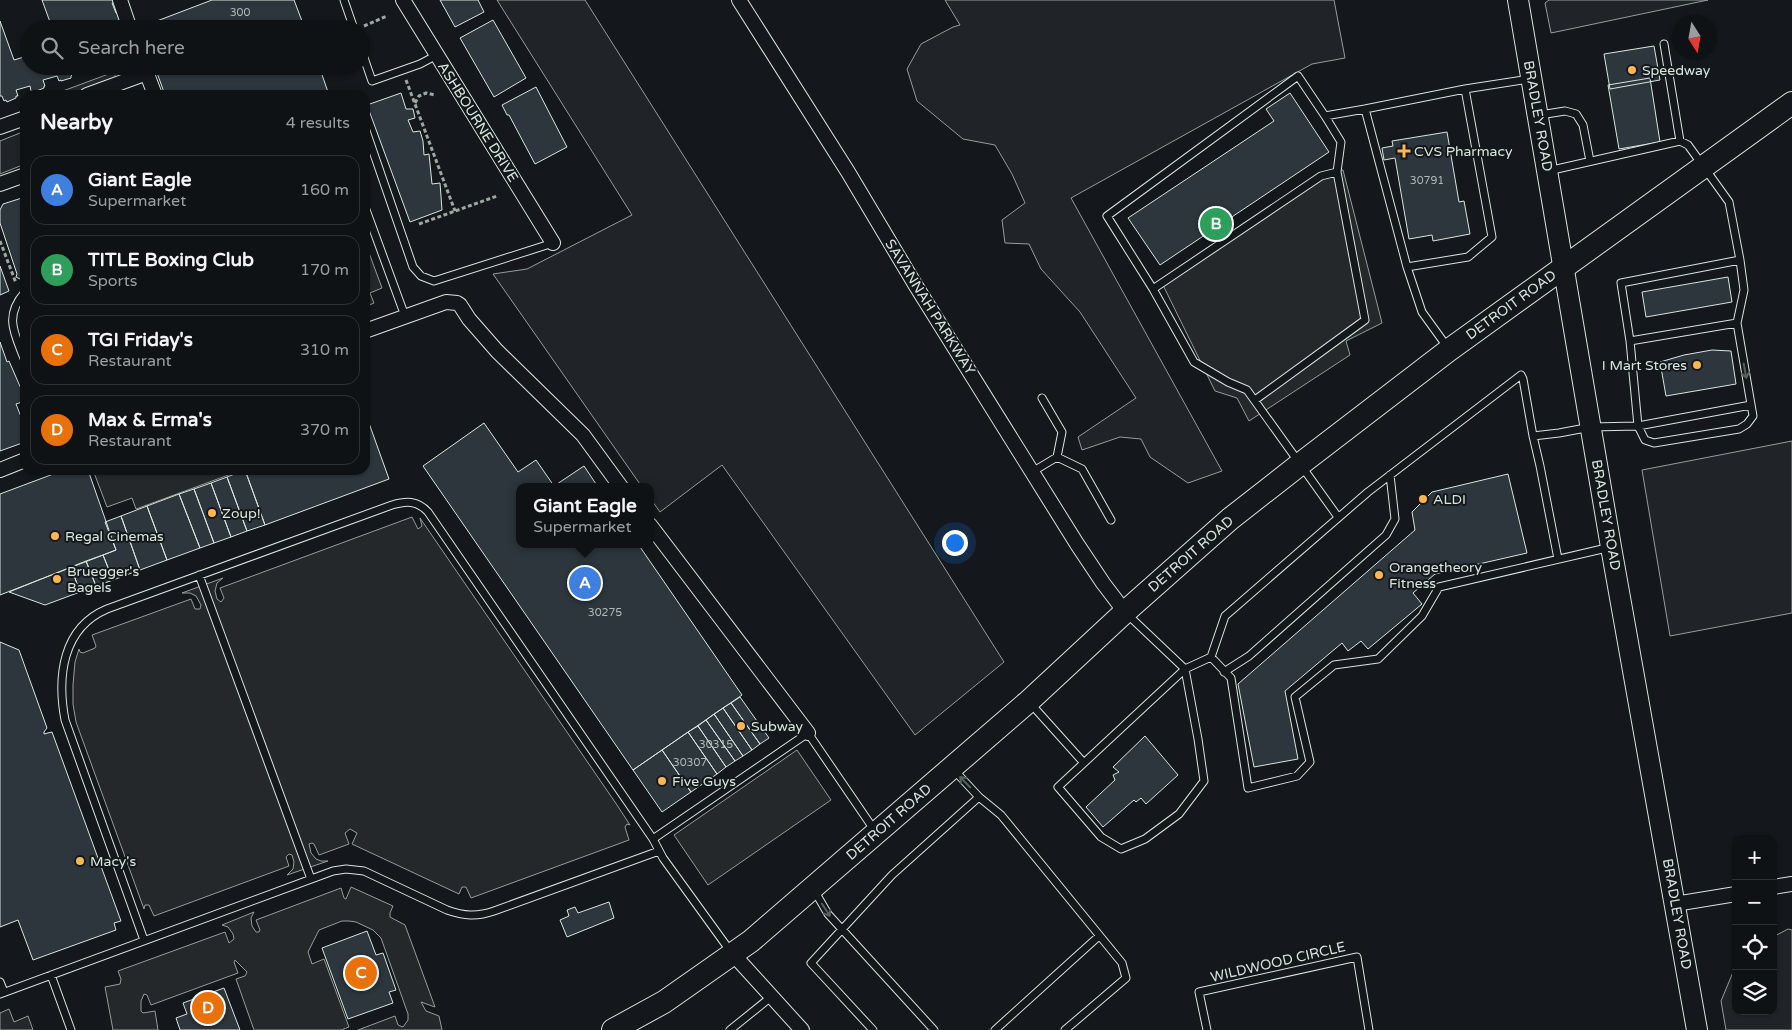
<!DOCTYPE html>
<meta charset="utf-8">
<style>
:root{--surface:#0f1215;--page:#1d2022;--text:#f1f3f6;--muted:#9b9ea0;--line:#2f3234;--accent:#ffb74d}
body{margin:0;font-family:"Varela Round",sans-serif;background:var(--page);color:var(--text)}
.controls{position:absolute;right:15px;bottom:15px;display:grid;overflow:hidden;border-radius:10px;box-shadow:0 1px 4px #0004}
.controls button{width:45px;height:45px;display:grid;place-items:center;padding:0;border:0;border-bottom:1px solid var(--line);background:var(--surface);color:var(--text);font:25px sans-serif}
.compass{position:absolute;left:1672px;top:15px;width:45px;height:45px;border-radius:50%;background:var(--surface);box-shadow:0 1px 4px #0004;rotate:169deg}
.you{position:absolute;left:954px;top:542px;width:18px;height:18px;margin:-12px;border:4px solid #fff;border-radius:50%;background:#1a73e8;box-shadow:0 0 0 8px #1a73e833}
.badge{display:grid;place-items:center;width:32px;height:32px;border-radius:50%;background:var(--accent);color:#fff;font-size:16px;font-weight:700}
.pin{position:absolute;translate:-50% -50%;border:2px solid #fff;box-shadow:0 1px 5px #0006}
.popup{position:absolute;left:516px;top:483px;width:138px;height:65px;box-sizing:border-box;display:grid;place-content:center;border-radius:10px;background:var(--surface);filter:drop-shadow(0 1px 4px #0005);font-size:16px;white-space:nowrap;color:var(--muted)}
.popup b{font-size:19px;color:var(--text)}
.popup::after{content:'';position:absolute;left:50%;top:100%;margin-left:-10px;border:10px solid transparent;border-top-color:var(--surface)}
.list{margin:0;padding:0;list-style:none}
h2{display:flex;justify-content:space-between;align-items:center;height:65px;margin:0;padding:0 20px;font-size:21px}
h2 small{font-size:16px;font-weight:400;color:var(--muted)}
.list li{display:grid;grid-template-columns:32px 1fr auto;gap:15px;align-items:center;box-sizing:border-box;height:70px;margin:0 10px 10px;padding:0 10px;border:1px solid var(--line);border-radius:15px}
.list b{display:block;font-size:19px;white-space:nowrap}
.list p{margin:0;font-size:16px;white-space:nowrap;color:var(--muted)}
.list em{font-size:16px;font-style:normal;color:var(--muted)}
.icon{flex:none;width:28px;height:28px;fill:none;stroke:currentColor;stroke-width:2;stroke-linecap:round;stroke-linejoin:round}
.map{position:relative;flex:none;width:1792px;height:1030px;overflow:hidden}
.search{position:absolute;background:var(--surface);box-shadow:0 1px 4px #0004;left:20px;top:20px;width:350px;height:55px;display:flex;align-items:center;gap:12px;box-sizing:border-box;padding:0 18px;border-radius:28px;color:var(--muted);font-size:19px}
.panel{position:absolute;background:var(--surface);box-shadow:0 1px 4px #0004;left:20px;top:90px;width:350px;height:385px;border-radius:15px}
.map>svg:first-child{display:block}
.green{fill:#202428;stroke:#939e99}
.parking{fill:#24282b;stroke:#939e99}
.building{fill:#2c363c;stroke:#d8e6dc}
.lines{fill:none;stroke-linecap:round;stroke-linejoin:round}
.lane-casing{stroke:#d8e6dc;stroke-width:9}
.street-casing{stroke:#d8e6dc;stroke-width:16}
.secondary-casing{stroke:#d8e6dc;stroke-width:22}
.primary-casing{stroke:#d8e6dc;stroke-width:24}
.path{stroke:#9da8a2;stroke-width:3;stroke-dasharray:4 2.5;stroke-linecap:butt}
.lane{stroke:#14181c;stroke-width:7}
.street{stroke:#14181c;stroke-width:14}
.secondary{stroke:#14181c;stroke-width:20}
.primary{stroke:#14181c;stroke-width:22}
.oneway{stroke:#59605f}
.poi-dot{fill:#ffb74d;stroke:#14181c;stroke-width:2}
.labels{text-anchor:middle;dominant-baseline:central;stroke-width:4;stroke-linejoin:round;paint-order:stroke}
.number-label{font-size:11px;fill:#adbab4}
.poi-label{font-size:14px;fill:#d8e6dc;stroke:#14181c;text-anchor:start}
.street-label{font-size:14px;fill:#d8e6dc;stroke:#14181c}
</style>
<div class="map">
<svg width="1792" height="1030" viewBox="0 0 1792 1030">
<rect width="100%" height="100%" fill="#14181c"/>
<path class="green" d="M497 0H585L1004 662 915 735 722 465 660 512 650 498V487H642L493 274 527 269 632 215Z
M945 0H1334L1345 58 1312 64 1071 198 1222 471 1188 483 1150 457 1141 439 1120 437 1082 450 1078 437 1136 398 1080 312 1041 269 1029 244 1005 243 1002 220 1025 203 1012 174 995 145 963 139 917 101 907 69 921 44 953 27 960 25Z
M1549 0H1708L1551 33 1545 3Z
M25 131V164L0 174V141Z
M1792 441V613L1670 636 1642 470Z
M1788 929 1792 930V1030H1726L1721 1001 1736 965V1011H1773V937Z"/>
<path class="parking" d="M114 72 116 79 71 95H52Z
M1343 170 1382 323 1346 341 1350 355 1249 421 1237 398 1215 391 1161 281 1320 173Z
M365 242 382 288 370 293 374 303 365 307Z
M93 470H242L136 509 132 498 107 507Z
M412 517 418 529 422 526 420 518 617 805 630 825 627 824 625 827 629 840 471 898 466 887H462L459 894 352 844 357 833 350 829 345 833 349 844 319 855 314 844 312 843 309 844 311 853 316 859 321 861H328L287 875 293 869 294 862 292 855 289 854 286 857 289 866 154 916 149 905H145L144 909 76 722 73 704V685L75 662 79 649 80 652 83 653 95 648 96 646 92 635 191 599 195 609H200L201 605 196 596 190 593H182L223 578 217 583 215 591 217 599 221 602 224 598 220 588Z
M797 750 831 800 708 885 674 835Z
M351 887 393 906 390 913V917L405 925 435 1007 421 1002 426 1011 439 1016 442 1030H358L395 1016 398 1025 403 1027 408 1020V1014L381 938 373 930 356 922 349 921H342L319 930 308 952 312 964 324 959 349 1027 341 1030H254L236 979 245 976 247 972 235 960 234 962 238 973 151 1005 147 995 144 994 141 1001V1011L143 1013 155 1011 158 1030H113L105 987 120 984 121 979 118 971 225 932 229 943 234 939 233 934 228 927 222 925 254 912 251 918 252 926 256 932H259L260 930 256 920 341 888 344 898 346 899Z
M9 1009 14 1022 28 1016 33 1030H0V1013Z"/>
<path class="building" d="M42 0H113L114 2 112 3 116 13H117L122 29H49L47 23 50 22Z
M212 0H294L305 29H151L149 24Z
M440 0H478L484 12 455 27Z
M493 20 526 78 494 97 460 38Z
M0 21 14 60 27 56 26 53 29 52V66H83L71 70 72 75 71 76V78L61 81V80L59 81 57 76 43 80 45 86H44V88L34 92 31 91 30 86 16 90 18 96H16V98L7 102 6 100 4 101 2 96H0Z
M1654 46 1660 80 1610 89 1604 54Z
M85 66H99V68L89 71 88 70 87 71Z
M164 66H319L329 95H165L156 70Z
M1650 78 1660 142 1619 149 1608 85Z
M536 87 567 147 535 164 509 115H507L502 105Z
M401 93 406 109H413L415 118 408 120 413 132 420 131 423 141 424 155 429 154 432 184 440 183 442 210 410 222 367 105Z
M1290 93 1329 152 1160 265 1128 218 1274 121 1266 109Z
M1447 132 1459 202 1464 201 1470 234 1433 241 1432 235 1409 239 1395 158 1384 160 1382 148 1393 146 1392 141Z
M25 197V279L22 280 16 277 17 274 0 223V210L3 204Z
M0 266 9 291 0 295Z
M1728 277 1732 302 1646 317 1642 292Z
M0 342 7 362 9 361 25 398V401L16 404 25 427V442L0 451Z
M1712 350 1731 351 1736 384 1666 396 1660 362 1684 355Z
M365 412 389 479 265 525 245 470H365Z
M484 423 518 472 536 460 554 486 584 466 598 487H520V544H638L742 695 633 770 423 466Z
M64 470H88L116 550 0 595V494Z
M245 470 265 525 247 531 227 477Z
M1508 474 1527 553 1435 574 1413 593 1422 604 1368 649 1361 641 1348 651 1342 643 1285 691 1298 759 1254 767 1238 684 1415 530 1412 512 1432 492Z
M227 477 247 531 231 537 211 483Z
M211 483 231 537 214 543 194 489Z
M194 489 214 543 200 548 179 494Z
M179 494 200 548 167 560 147 506Z
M147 506 167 560 140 570 121 516Z
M121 516 140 570 113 580 103 555 116 550 105 522Z
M103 555 113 580 96 586 86 561Z
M86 561 96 586 80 592 71 567Z
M71 567 80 592 45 605 9 592Z
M0 642 19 650 47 728 44 732V734L52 732 121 921 114 923 116 930 33 960 18 920 0 927Z
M740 697 769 738 760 744 731 703Z
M731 703 760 744 752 750 723 708Z
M723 708 752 750 743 756 714 714Z
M714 714 743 756 735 761 706 720Z
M706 720 735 761 726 767 698 726Z
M698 726 726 767 717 774 688 732Z
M688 732 717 774 691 792 662 750Z
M1145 736 1178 775 1146 804 1141 798 1136 802 1134 800 1103 827 1086 807 1115 780 1113 775 1119 772 1113 767Z
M662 750 691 792 662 812 633 770Z
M609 902 614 918 567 937 560 920 569 916 567 910 575 907 578 913Z
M367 931 376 955 383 953 396 990 389 992 393 1003 348 1019 322 948Z
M224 988 240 1030H180L176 1018 187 1014 183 1003Z"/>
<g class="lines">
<defs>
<path id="lane" d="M344 0 354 29
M1664 44 1680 141
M361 49 372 81 420 64 437 55
M1540 115 1565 111 1576 114 1583 125 1590 161
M365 128 413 267 421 276 434 281 553 243
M365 207 405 316
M1407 267 1468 257 1492 237 1465 89
M1153 289 1321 176 1337 172
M25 292C3 317 15 334 25 361
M1737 323 1753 416 1747 424 1739 429 1654 443 1645 440 1638 426 1751 405
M1630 341 1737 323 1744 290 1740 260
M1448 348 1422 312 1407 267 1365 109 1465 89 1529 79
M1042 398 1062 432 1057 457
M1255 400 1365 320 1337 172 1341 142 1325 116
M1533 436 1540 466 1558 559
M1032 472 1057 457 1082 469 1111 520
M1338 517 1247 390 1228 382 1194 362 1153 289 1107 216 1298 76 1325 116 1365 109
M199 575 311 879
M1127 614 1185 669 1058 787 1101 837 1121 849 1145 839 1179 814 1204 781 1198 739 1185 669 1211 657 1225 616 1368 492 1521 375 1523 379 1533 436 1559 433 1591 427 1638 426 1630 341 1621 283 1740 260 1729 202 1688 145 1680 141 1548 171
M1211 657 1231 678 1248 788 1297 776 1310 762 1295 697 1334 665 1378 659 1422 616 1439 587 1611 547
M1224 672 1249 656 1386 535 1395 519 1390 475
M1031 704 1084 763
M954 770 979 797
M653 839 808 733 875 831
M814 890 828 914 934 1030
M144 940 65 720C57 677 62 628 107 609L392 505C406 501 417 500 428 512L653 839 663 858 731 952
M51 975 71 1030
M0 982 4 992
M0 994 333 871 346 869 364 871 447 910C464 916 477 917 494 911L659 851
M730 1030 771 997
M873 1030 811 963 892 875 979 797 1001 815 1122 963 1126 978 1065 1030
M995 1030 1099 936
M1207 1030 1199 992 1357 957 1369 1030"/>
<path id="street" d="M120 0 130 29
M403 0 553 243
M739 0 848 172 916 286 1077 544 1103 583 1125 612
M144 66 155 95
M87 95 147 73
M0 127 25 118
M0 184 25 175
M365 331 446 302 457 303 460 305 469 319 497 351 583 435 621 487
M0 470 25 460
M650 525 808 733
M1773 887 1792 884
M1675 904 1736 894
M733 954 802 1030"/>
<path id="secondary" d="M1518 0 1611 547 1697 1030"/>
<path id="primary" d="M613 1030 664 1002 751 941 1029 701 1125 612 1230 519 1299 465 1449 350 1792 103"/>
</defs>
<use href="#lane" class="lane-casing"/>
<use href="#street" class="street-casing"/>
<use href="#secondary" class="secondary-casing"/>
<use href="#primary" class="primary-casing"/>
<path class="path" d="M364 26 387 16
M406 80 455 211
M415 103 419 96 426 93 435 95
M419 224 497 196
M0 241 16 283"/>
<use href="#lane" class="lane"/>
<use href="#street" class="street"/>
<use href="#secondary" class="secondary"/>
<use href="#primary" class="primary"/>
</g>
<defs><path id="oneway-shaft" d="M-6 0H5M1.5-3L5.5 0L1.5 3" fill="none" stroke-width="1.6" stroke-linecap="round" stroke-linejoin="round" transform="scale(1.25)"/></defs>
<g class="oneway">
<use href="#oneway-shaft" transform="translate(1745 371) rotate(80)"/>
<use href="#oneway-shaft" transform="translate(965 782) rotate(-134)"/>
<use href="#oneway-shaft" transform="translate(826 910) rotate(57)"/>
</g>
<g class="poi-dot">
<circle cx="1632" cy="70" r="5"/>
<path d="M1401.5 143.5h5v5h5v5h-5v5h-5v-5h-5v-5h5z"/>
<circle cx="1697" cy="365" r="5"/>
<circle cx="1423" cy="499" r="5"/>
<circle cx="212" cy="513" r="5"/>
<circle cx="55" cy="536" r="5"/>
<circle cx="1379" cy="575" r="5"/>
<circle cx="57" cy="579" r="5"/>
<circle cx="741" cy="726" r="5"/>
<circle cx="662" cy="781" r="5"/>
<circle cx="80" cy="861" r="5"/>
</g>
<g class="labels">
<g class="number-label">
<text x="240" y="12">300</text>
<text x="1427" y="180">30791</text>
<text x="605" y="612">30275</text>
<text x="716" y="744">30315</text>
<text x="690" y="762">30307</text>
</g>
<g class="poi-label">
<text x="1642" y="70">Speedway</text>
<text x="1414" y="151">CVS Pharmacy</text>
<text x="1687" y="365" text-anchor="end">I Mart Stores</text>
<text x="1433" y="499">ALDI</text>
<text x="222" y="513">Zoup!</text>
<text x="65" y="536">Regal Cinemas</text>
<text x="1389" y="567">Orangetheory<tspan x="1389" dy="16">Fitness</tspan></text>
<text x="67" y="571">Bruegger's<tspan x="67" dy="16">Bagels</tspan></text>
<text x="751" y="726">Subway</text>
<text x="672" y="781">Five Guys</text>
<text x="90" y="861">Macy's</text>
</g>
<g class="street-label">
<text transform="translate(1538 116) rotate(80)">BRADLEY ROAD</text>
<text transform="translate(478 122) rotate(58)">ASHBOURNE DRIVE</text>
<text transform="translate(1511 305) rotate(-36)">DETROIT ROAD</text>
<text transform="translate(930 307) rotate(58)">SAVANNAH PARKWAY</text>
<text transform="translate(1606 515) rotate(80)">BRADLEY ROAD</text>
<text transform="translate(1191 554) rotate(-41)">DETROIT ROAD</text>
<text transform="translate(889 822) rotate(-41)">DETROIT ROAD</text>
<text transform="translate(1677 914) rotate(80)">BRADLEY ROAD</text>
<text transform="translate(1278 962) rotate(-13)">WILDWOOD CIRCLE</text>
</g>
</g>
</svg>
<div class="controls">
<button>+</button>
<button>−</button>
<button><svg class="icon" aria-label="locate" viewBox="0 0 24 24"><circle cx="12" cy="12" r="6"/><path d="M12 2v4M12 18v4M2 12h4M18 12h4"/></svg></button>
<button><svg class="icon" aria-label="layers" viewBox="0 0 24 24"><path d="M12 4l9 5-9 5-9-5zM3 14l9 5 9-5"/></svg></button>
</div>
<svg class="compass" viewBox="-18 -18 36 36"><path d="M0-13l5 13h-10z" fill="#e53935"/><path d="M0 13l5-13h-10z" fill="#9b9ea0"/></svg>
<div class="you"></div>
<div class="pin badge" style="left:585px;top:583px;background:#3f7fe0">A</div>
<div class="popup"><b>Giant Eagle</b>Supermarket</div>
<div class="pin badge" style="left:1216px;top:224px;background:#2e9e5b">B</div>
<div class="pin badge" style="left:361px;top:973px;background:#e8710a">C</div>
<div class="pin badge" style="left:208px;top:1008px;background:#e8710a">D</div>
<div class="search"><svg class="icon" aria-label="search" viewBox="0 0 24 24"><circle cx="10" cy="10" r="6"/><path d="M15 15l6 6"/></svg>Search here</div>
<section class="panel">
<h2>Nearby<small>4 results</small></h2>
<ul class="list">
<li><span class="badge" style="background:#3f7fe0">A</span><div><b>Giant Eagle</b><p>Supermarket</p></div><em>160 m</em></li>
<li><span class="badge" style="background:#2e9e5b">B</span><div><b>TITLE Boxing Club</b><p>Sports</p></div><em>170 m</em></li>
<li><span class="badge" style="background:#e8710a">C</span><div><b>TGI Friday's</b><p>Restaurant</p></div><em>310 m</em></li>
<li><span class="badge" style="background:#e8710a">D</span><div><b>Max &amp; Erma's</b><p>Restaurant</p></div><em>370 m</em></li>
</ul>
</section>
</div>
